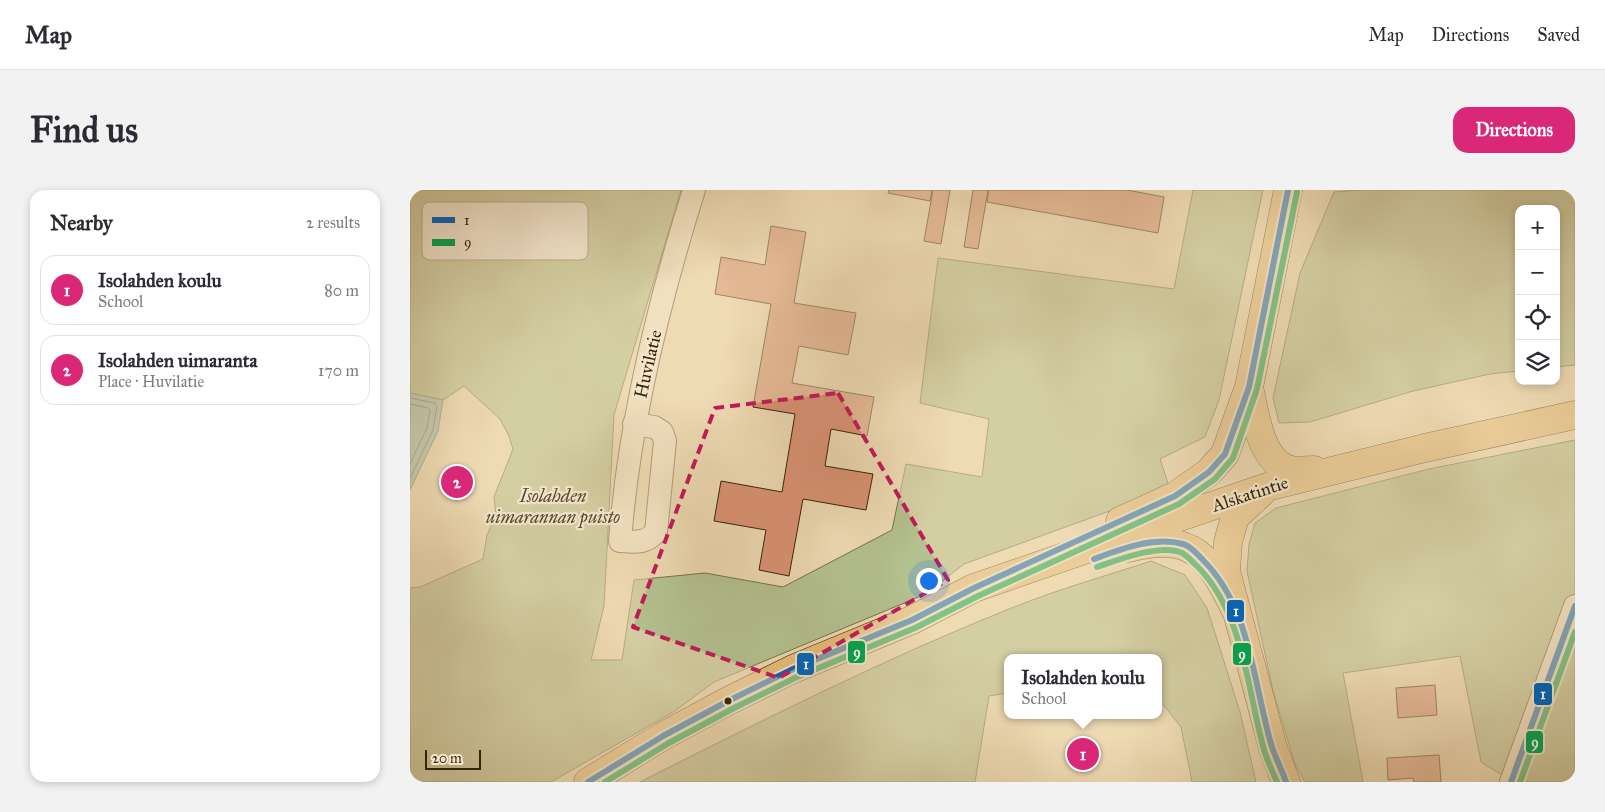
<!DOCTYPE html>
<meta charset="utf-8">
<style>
:root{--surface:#fff;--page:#f2f2f3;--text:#2b2b33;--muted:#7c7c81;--line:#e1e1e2;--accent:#db2777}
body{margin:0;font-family:"IM FELL Great Primer",serif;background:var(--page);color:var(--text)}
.controls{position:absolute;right:15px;top:15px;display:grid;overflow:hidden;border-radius:10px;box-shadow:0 2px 8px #0003}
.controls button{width:45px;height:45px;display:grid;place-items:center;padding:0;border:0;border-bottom:1px solid var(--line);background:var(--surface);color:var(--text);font:25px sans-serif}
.scale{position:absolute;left:15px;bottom:12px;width:56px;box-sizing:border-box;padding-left:5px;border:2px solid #372406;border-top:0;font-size:14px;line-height:18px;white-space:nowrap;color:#372406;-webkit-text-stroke:4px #f4e7ce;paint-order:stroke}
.you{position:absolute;left:518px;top:390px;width:18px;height:18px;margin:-12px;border:4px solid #fff;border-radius:50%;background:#1a73e8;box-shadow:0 0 0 8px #1a73e833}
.badge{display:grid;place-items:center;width:32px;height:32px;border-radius:50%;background:var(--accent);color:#fff;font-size:16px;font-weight:700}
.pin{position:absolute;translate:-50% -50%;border:2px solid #fff;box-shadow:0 1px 5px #0006}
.popup{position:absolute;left:594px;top:464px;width:158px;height:65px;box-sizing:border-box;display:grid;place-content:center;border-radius:10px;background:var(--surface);filter:drop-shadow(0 1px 4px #0005);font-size:16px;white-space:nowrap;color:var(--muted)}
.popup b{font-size:19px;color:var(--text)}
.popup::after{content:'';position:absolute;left:50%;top:100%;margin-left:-10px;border:10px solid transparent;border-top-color:var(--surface)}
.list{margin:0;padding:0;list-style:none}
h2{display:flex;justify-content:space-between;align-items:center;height:65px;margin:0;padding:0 20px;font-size:21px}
h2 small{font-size:16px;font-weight:400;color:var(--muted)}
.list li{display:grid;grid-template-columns:32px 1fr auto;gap:15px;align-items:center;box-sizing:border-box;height:70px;margin:0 10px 10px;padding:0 10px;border:1px solid var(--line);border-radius:15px}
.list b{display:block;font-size:19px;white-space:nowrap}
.list p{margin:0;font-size:16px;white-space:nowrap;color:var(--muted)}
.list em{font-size:16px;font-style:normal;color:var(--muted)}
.icon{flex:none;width:28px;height:28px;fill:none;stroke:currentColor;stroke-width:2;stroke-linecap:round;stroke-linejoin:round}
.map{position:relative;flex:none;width:1165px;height:592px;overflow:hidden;border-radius:15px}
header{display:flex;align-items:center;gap:30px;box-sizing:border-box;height:70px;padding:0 25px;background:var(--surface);border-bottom:1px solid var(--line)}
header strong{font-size:24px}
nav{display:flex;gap:28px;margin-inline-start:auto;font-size:18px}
.intro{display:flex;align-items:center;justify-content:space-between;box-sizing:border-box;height:120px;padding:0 30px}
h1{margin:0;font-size:35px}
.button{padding:12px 22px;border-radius:15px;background:var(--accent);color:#fff;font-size:18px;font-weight:700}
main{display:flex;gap:30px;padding:0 30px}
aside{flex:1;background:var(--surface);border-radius:15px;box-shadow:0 2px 8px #0003}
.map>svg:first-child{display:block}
.green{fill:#b4c190;stroke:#76724b}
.water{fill:#99bab0;stroke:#727e6c}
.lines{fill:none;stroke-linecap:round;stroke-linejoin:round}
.shore{stroke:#686f5b;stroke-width:1}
.building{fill:#d99274;stroke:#372406}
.minor-casing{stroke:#655231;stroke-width:24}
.major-casing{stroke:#372406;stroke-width:29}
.minor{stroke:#f4e7ce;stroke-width:22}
.major{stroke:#e7bd7a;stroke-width:28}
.bus-1-casing{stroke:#f4e7ce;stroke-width:10}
.bus-2-casing{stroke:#f4e7ce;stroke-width:10}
.bus-1{stroke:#0065bd;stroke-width:6}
.bus-2{stroke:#00a651;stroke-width:6}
.marked{fill:none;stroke:#c2185b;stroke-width:4;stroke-dasharray:10 6;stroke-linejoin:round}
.bus-dot{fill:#372406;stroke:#f4e7ce;stroke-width:2}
.labels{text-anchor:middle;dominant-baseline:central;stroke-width:4.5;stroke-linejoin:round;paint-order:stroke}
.street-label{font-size:18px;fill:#372406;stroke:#f4e7ce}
.park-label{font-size:18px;font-style:italic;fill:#564b28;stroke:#f4e7ce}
.key{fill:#f4e7ce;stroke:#bbac92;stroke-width:1}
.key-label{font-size:14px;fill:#372406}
.line-badge{stroke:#f4e7ce;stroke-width:2}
.badge-label{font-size:14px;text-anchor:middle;font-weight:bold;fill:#fff}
</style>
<header>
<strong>Map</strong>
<nav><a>Map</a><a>Directions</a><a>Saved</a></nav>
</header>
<div class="intro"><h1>Find us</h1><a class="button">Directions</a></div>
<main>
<aside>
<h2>Nearby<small>2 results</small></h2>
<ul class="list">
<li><span class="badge">1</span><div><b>Isolahden koulu</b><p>School</p></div><em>80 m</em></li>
<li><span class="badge">2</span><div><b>Isolahden uimaranta</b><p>Place · Huvilatie</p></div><em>170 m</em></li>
</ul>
</aside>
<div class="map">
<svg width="1165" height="592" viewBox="0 0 1165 592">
<rect width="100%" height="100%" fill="#eedab3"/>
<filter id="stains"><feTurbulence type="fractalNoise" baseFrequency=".004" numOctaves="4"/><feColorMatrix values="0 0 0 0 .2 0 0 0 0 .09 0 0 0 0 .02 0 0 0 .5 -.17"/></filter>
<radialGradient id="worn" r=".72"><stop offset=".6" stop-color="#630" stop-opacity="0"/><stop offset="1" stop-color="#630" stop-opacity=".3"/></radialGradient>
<path class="green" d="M0 0H271L204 225 194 416 181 470H212L224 390 295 383 373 397 482 340 496 274 572 287 579 229 510 213 528 68 764 99 783 0H853L809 210 795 247 750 269 760 299 554 374 516 404 304 492 265 521 141 592H0V398L10 397 73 369 77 345 86 325 84 307 103 259 99 246 90 229 54 196 33 210 0 203Z
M948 0H1165V175L1146 177V19H1109V181L1080 184 1003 201 900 232 869 233 863 208 890 83 924 2Z
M1165 250V592H1103L1071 572 1050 466 933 483 953 592H895L885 574 863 501 837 381 839 354 845 333 866 318 1019 279Z
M741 371 775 385 797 418 830 522 846 592H782L771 537 748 508V468H598V503L579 506 565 592H230C353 530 476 468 604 417 649 399 696 386 741 371Z"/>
<path class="water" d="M0 203 33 210 28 241 0 300Z"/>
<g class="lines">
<path class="shore" d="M0 208 25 213 27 216 23 240 0 288
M0 214 18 218 20 221 17 238 0 274"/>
</g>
<path class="building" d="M479 0H522L520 11 478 3Z
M523 0H540L531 54 514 51Z
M563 0H578L568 59 554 57Z
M579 0H717L754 7 748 43 577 12Z
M361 36 396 42 384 113 446 123 438 165 389 156 382 193 464 207 457 246 421 239 415 276 463 284 456 320 393 309 379 386 349 380 356 340 304 331 311 291 372 302 385 224 343 217 361 114 305 104 311 67 355 75Z
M1025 495 1027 525 988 528 986 498Z
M1029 565 1031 592H1004L1003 588 978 590 977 568Z"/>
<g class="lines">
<defs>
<path id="minor" d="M224 234 244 237 252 242 255 251 246 342C235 354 226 352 210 351 219 232 248 114 284 0
M1101 592 1165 416"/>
<path id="major" d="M839 197C845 223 850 273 881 280 888 281 897 280 904 280
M851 303 825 327 818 352 816 381 863 558 876 592
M710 331 765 306 799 282 815 264 839 197 878 0
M719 358C786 341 800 369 827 423
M178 592 253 546 318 511 383 479 502 430 564 398 857 297 1015 258 1165 225"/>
</defs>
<use href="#minor" class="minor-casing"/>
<use href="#major" class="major-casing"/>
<use href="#minor" class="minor"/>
<use href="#major" class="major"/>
<defs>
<path id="bus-1" d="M684 369C711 359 744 346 773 354 781 356 787 364 793 370 842 419 843 495 862 557 866 569 872 580 876 592
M178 592 253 546 318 511 383 479 502 430 564 398 765 306 799 282 815 264 839 197 878 0
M1101 592 1165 416"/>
<path id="bus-2" d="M687 377C708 370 751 353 772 363 778 366 782 372 787 376 833 422 837 497 853 556 856 569 862 580 867 592
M195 592 257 554 322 519 387 487 505 438 568 406 769 314 805 289 823 268 847 199 887 2
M1110 592 1165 442"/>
</defs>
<use href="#bus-1" class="bus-1-casing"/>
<use href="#bus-2" class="bus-2-casing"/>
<use href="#bus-1" class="bus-1"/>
<use href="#bus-2" class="bus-2"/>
</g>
<path d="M0 0H1165V592H0ZM428 203 538 390 369 488 223 437 305 218Z" fill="#eedab3" fill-opacity=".55" fill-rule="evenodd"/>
<path class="marked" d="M428 203 538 390 369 488 223 437 305 218Z"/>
<circle class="bus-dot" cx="318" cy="511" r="4.5"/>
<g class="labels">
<g class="street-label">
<text transform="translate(238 174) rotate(-77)">Huvilatie</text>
<text transform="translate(840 304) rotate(-18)">Alskatintie</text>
</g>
<g class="park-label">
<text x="143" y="306">Isolahden<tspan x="143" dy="21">uimarannan puisto</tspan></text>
</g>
</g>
<rect x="12" y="12" width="166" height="58" rx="8" class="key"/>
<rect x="22" y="27" width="23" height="6" fill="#0065bd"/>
<rect x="22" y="49" width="23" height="7" fill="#00a651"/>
<g class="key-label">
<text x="54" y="35">1</text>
<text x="54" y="57">9</text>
</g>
<g class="line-badge">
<rect x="816" y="409" width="19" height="24" rx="5" fill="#0065bd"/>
<rect x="437" y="450" width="19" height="24" rx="5" fill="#00a651"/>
<rect x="822" y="452" width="20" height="24" rx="5" fill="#00a651"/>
<rect x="386" y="462" width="19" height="24" rx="5" fill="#0065bd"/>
<rect x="1123" y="492" width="20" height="24" rx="5" fill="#0065bd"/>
<rect x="1115" y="540" width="19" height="24" rx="5" fill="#00a651"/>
</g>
<g class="badge-label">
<text x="826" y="426">1</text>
<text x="447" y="467">9</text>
<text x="832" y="469">9</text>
<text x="396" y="479">1</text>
<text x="1133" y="509">1</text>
<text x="1125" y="557">9</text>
</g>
<rect width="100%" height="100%" filter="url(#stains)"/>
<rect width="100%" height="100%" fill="url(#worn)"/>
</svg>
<div class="controls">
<button>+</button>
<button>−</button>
<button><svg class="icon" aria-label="locate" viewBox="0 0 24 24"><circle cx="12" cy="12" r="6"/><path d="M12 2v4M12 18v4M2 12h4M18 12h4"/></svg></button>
<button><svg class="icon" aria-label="layers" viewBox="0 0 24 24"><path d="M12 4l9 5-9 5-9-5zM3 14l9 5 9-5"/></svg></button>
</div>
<div class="scale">20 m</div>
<div class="you"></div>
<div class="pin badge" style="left:673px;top:564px">1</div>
<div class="popup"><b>Isolahden koulu</b>School</div>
<div class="pin badge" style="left:47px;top:292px">2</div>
</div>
</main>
